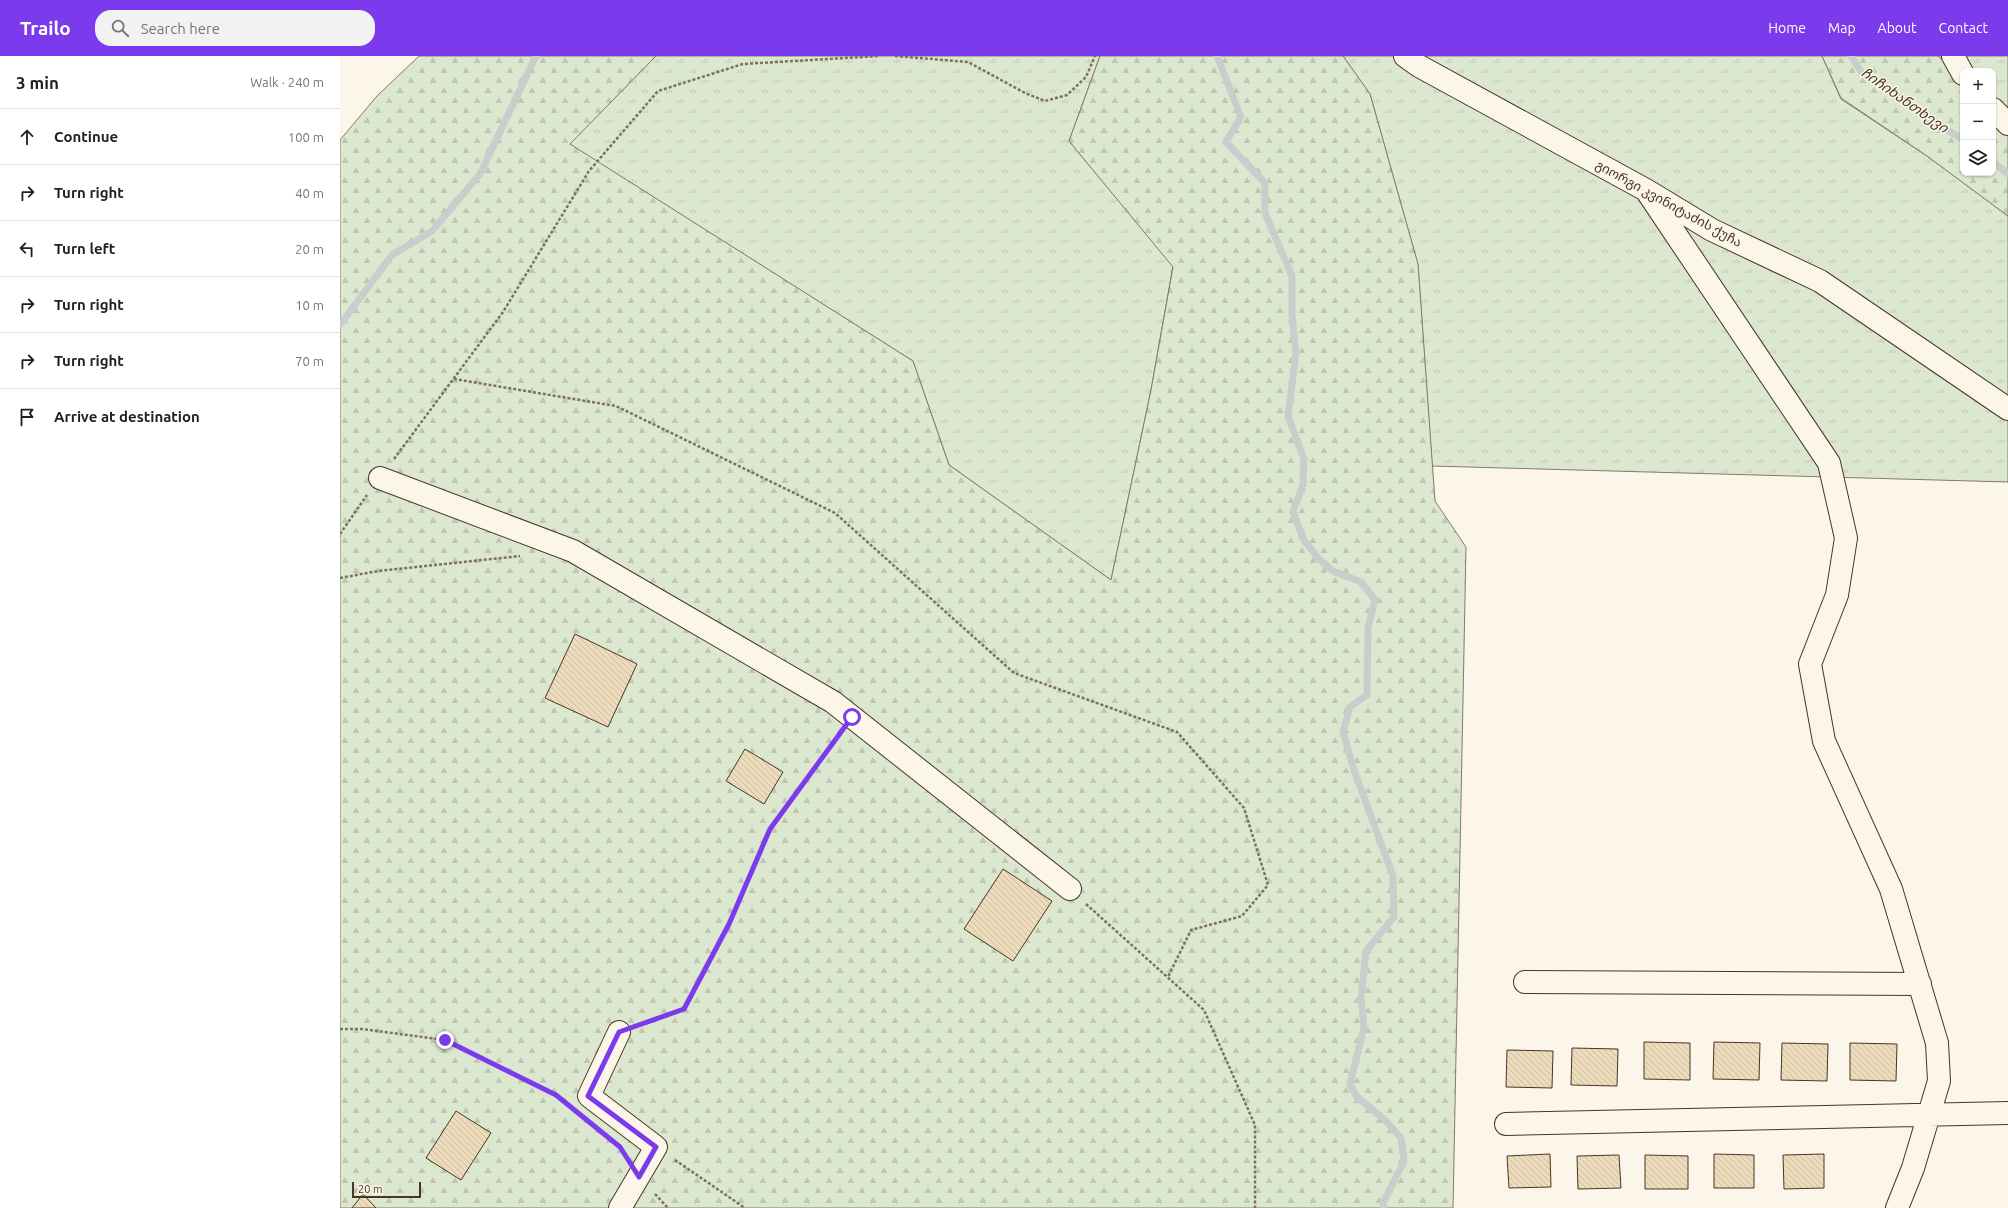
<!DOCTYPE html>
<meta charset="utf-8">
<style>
:root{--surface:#fff;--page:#f2f2f2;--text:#202124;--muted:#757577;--line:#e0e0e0;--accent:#7c3aed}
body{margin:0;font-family:Ubuntu,"Noto Sans Georgian",sans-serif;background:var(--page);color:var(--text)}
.controls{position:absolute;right:12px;top:12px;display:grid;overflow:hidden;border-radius:8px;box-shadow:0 1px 3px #0004}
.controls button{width:36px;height:36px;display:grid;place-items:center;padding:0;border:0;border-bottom:1px solid var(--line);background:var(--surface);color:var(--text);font:20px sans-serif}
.scale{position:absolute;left:12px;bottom:10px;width:69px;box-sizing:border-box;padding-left:4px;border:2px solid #4a3520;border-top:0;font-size:11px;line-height:14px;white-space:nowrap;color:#4a3520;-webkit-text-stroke:3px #fbf6e9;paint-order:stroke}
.stop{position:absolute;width:12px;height:12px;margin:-9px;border:3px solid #7c3aed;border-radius:50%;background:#fff}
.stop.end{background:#7c3aed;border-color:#fff;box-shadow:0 1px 4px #0008}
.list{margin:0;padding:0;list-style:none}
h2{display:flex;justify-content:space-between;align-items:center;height:52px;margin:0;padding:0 16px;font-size:17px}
h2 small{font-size:13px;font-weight:400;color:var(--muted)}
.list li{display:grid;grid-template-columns:26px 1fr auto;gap:12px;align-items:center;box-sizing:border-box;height:56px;padding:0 16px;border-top:1px solid var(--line)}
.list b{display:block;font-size:15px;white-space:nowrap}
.list em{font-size:13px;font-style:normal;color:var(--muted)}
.icon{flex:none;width:22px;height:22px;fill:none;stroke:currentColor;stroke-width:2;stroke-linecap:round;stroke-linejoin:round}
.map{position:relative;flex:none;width:1668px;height:1152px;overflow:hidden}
header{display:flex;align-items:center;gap:24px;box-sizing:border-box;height:56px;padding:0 20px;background:var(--accent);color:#fff}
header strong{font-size:19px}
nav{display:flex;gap:22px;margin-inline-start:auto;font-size:14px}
.search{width:280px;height:36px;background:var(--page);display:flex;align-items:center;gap:10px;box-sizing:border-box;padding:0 14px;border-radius:16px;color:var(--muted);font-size:15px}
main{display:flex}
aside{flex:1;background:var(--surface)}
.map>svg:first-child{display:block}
.grass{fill:url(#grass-tufts);stroke:#887966}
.forest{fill:url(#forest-firs);stroke:#887966}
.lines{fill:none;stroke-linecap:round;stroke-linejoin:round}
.stream{stroke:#c9cecd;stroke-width:7}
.building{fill:url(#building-back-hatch);stroke:#4a3520}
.minor-casing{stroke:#4a3520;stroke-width:24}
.path{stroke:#7f6f5c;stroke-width:2.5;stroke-dasharray:3 2;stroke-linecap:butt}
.minor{stroke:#fbf6e9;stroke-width:22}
.route{stroke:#7c3aed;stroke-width:5}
.labels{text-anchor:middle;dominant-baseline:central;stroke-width:3;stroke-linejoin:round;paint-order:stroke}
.street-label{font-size:13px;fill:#4a3520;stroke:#fbf6e9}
.water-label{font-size:14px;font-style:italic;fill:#4a3520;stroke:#fbf6e9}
</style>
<header>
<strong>Trailo</strong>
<div class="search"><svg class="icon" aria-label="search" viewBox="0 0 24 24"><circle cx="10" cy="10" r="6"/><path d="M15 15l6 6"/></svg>Search here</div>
<nav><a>Home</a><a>Map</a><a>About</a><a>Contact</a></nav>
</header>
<main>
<aside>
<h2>3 min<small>Walk · 240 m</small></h2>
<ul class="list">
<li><svg class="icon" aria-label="ahead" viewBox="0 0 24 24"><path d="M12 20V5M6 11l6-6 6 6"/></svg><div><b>Continue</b></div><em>100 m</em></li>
<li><svg class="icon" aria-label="right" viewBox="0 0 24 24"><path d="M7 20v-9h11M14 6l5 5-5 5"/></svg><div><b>Turn right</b></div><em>40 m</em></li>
<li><svg class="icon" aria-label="left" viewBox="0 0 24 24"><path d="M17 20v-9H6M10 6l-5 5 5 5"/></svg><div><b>Turn left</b></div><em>20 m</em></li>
<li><svg class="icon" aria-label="right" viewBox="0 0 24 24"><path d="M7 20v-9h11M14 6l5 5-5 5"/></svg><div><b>Turn right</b></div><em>10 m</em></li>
<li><svg class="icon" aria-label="right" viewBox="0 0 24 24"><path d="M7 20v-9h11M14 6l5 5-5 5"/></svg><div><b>Turn right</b></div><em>70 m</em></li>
<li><svg class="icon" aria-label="arrive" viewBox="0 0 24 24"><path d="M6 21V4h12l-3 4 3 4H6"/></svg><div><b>Arrive at destination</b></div></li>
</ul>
</aside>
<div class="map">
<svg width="1668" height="1152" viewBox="0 0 1668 1152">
<defs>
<pattern id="grass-tufts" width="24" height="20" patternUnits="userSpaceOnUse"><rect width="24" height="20" fill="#dce7d0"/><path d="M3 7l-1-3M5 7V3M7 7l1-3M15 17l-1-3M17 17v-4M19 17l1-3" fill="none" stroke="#bec7b2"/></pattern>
<pattern id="forest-firs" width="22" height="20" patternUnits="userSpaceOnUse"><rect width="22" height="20" fill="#dce7d0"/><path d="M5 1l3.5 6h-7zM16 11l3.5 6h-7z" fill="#bec7b2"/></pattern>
<pattern id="building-back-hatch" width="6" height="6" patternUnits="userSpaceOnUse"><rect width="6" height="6" fill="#ecdcbc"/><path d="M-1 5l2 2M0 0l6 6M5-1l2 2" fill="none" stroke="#ccbda1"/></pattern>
</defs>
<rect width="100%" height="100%" fill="#fbf6e9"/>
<path class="grass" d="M316 0H760L729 85 833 210 811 334 771 524 609 409 573 305 229 88Z
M1003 0H1482L1501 43 1587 100 1668 160V426L1092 410 1078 209 1030 38Z
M1598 0H1668V64L1653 51V15H1623V23Z"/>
<path class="forest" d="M79 0H316L230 88 573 305 609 409 771 524 811 334 833 211 729 85 760 0H1003L1030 38 1078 208 1095 445 1126 491 1113 1152H0V84L37 40Z
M1482 0H1598L1623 23V117H1653V51L1668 64V160L1587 100 1501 42Z"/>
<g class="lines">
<path class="stream" d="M877 0 901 61 886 86 925 127V157L952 220V259L956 297 948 360 964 403 963 429 953 455 963 483 979 503 993 515 1021 526 1035 544 1028 572 1027 639 1010 651 1003 676 1014 714 1053 820 1054 861 1026 895 1021 943 1024 971 1010 1028 1017 1041 1044 1063 1061 1082 1064 1105 1043 1147 1044 1152
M1511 0 1522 17 1623 84
M1653 106 1668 118
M0 269 52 199 92 175 140 118 196 0"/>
</g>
<path class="building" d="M235 578 297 608 268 671 205 642Z
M405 693 443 716 424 748 386 725Z
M663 813 712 845 673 905 624 873Z
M1304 986 1350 987V1024L1304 1023Z
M1374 986 1420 987 1419 1024 1373 1023Z
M1442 987 1488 988 1487 1025 1441 1024Z
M1510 987 1557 988 1556 1025 1510 1024Z
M1232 992 1278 993 1277 1030 1231 1029Z
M1167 994 1213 995 1212 1032 1166 1031Z
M116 1055 151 1077 121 1124 86 1102Z
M1210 1098 1211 1131 1169 1132 1167 1100Z
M1374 1098 1414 1099V1132H1374Z
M1484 1098V1132L1444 1133 1443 1099Z
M1279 1099 1281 1132 1238 1133 1237 1100Z
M1305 1099 1348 1100V1133H1305Z
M23 1138 36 1152H12Z"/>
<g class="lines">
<defs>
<path id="minor" d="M1065 0 1079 10 1306 134 1372 174 1480 225 1668 353
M1613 0 1623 18
M1653 53 1668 68
M1306 134 1489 407 1506 482 1497 539 1470 608 1484 685 1551 833 1597 987 1599 1025 1573 1112 1557 1152
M40 422 233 495 493 646 730 833
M1185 926 1580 928
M279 976 249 1040 316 1091 280 1152
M1166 1068 1668 1057"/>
</defs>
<use href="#minor" class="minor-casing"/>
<path class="path" d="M555 0 628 6 685 37 705 45 727 39 746 21 755 0
M114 323 276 350 495 457 674 617 837 676 904 752 928 829 902 860 851 874 828 921
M54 403 163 256 249 115 318 35 403 8 539 0
M0 478 27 439
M0 522 38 515 180 500
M746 848 864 954 915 1069V1152
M300 968 344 953 389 868 430 773 499 679
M0 973H22L105 984 215 1039 227 1048
M335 1104 405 1152
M315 1138 328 1152"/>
<use href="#minor" class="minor"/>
</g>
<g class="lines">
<path class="route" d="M105 984 216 1039 280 1091 299 1121 316 1091 248 1040 279 976 344 953 389 868 430 773 512 661"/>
</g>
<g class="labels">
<g class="street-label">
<text transform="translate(1329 147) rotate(29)">გიორგი კვინიტაძის ქუჩა</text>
</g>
<g class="water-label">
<text transform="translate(1565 44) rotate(35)">ჩიჩიხანთხევი</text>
</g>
</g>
</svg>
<div class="controls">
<button>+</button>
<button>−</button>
<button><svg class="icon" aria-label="layers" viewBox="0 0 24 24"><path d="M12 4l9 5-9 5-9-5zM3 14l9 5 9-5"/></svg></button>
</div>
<div class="scale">20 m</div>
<div class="stop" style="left:512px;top:661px"></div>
<div class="stop end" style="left:105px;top:984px"></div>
</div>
</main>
